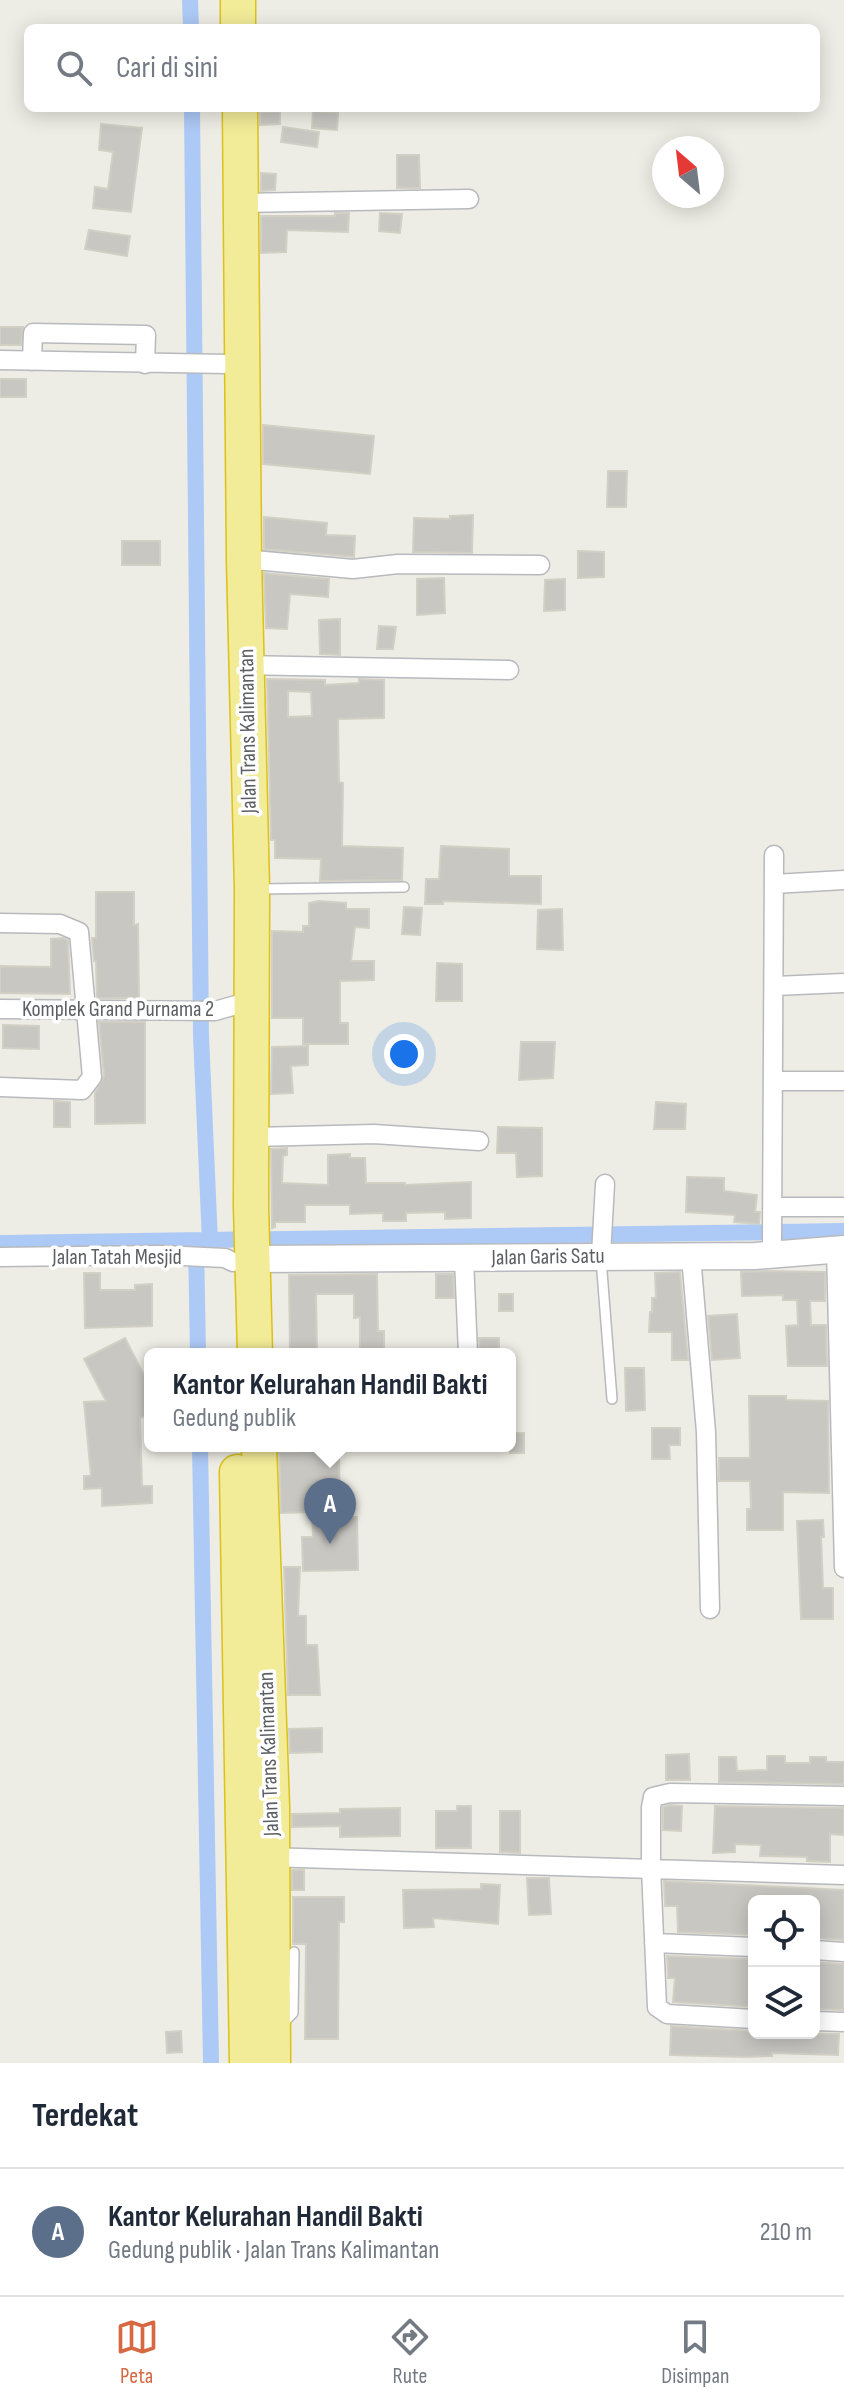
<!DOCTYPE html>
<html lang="id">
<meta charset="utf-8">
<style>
:root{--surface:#fff;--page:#f6f6f7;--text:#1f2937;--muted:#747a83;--line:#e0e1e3;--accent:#d76842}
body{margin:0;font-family:"Sofia Sans Condensed",sans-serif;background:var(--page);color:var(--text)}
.controls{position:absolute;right:24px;bottom:24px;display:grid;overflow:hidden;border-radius:12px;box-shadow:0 4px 20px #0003}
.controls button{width:72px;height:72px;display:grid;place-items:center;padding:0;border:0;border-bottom:2px solid var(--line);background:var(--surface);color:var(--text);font:40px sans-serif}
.compass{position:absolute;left:652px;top:136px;width:72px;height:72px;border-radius:50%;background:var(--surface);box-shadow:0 4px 20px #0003;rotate:332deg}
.you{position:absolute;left:404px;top:1054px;width:28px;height:28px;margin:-20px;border:6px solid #fff;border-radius:50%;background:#1a73e8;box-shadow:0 0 0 12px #1a73e833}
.badge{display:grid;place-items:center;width:52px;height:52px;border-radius:50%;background:var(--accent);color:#fff;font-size:26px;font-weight:700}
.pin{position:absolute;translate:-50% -66px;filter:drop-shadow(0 2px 4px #0008)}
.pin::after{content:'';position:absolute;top:42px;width:28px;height:24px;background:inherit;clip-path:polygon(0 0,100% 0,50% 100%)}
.popup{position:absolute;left:144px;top:1348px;width:372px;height:104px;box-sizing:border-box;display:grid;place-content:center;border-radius:12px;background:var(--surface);filter:drop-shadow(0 2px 6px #0005);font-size:26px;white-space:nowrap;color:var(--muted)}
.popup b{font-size:30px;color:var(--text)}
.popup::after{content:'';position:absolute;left:50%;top:100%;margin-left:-16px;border:16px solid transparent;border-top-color:var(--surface)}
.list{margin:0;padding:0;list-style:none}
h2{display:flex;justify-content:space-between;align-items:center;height:104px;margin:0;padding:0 32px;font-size:34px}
h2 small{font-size:26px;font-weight:400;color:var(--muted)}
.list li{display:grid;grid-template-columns:52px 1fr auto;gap:24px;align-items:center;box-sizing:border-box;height:128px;padding:0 32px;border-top:2px solid var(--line)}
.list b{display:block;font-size:30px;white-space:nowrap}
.list p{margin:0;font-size:26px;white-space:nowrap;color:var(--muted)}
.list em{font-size:26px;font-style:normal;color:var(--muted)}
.icon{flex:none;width:44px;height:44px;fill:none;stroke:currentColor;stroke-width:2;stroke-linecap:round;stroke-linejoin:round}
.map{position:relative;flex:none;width:844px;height:2063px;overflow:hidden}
.search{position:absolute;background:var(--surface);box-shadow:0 4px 20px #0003;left:24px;right:24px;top:24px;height:88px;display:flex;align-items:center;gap:20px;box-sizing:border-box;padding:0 28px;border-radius:12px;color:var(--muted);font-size:30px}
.sheet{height:232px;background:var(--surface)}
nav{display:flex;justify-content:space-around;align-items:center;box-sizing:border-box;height:112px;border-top:2px solid var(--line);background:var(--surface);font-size:22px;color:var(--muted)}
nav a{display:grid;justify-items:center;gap:4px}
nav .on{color:var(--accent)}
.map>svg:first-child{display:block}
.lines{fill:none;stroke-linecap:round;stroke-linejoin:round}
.canal{stroke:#adc9f6;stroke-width:16}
.building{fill:#c9c7c2;stroke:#d2d0c4;stroke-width:2;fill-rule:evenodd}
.lane-casing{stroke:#b7b9bd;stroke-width:12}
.street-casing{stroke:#b7b9bd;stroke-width:21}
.secondary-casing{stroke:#b8babf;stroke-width:29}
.highway-casing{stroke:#dbc118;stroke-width:37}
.lane{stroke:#fff;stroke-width:9}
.street{stroke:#fff;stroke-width:18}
.secondary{stroke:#fff;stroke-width:26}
.highway{stroke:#f2eb98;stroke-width:34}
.labels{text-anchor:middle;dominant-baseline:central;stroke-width:7;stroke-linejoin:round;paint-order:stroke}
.street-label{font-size:22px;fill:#5d5f64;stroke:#fff}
</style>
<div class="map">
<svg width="844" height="2063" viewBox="0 0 844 2063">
<rect width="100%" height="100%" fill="#eeede5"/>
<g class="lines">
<path class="canal" d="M190 0 191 28
M192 108 201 1036 210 1242
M0 1243 844 1231
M196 1244 198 1354
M200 1446 211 2063"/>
</g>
<path class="building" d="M313 111 338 113 337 130 312 128Z
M260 112H280V124L260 125Z
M101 124 142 128 131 212 93 208 95 187 108 189 113 152 99 150Z
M283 127 319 132 317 147 281 142Z
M397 155H419L420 188H397Z
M261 173 276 174 275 190 261 191Z
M335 213H349L348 232 287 230 286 252 261 253V216H335Z
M380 213 402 214 400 233 379 231Z
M89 230 130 236 127 256 85 249Z
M0 327H23L21 345H0Z
M0 379H26V397H0Z
M263 425 374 436 370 474 263 464Z
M608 471H627L626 507H607Z
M473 515 472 553 413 552 414 518 450 519V516Z
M264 517 327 523 326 535 355 536 354 557 264 549Z
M122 541H160V565H122Z
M578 551 604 552V577L578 578Z
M264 573 329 579 328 597 290 594 287 629 266 628Z
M444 578 445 613 417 615V579Z
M565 579V610L544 611 545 580Z
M340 619V655L320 654 319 620Z
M379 626 396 627 393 649H377Z
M267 679 325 680V685L359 683V679L384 680V718L338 719 339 782 343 783 342 846 403 848 402 880 320 881 321 859 275 858V840H271ZM288 691 311 692 312 716 288 717Z
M441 846 509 849V876H541V904L443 901V904H425L426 879H439Z
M96 892H134V925L138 924 139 998H97L96 961H94L92 938H96Z
M319 901 346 903V909H369V928L355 927 351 961H374V980L340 981V1023H348V1044H303V1018H272V931L303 932V926H309V903Z
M404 907 422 908 420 935 402 934Z
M562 909 563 950 537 949 538 910Z
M63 938 68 940 70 994 0 993V966L51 967V939Z
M437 963 462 964V1001H436Z
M99 1022H145V1123L95 1124V1093L104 1076Z
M3 1025 39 1026V1049L3 1048Z
M521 1042H555L553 1078 519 1080Z
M308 1046V1065L291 1066 293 1093 271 1094 272 1047Z
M54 1101 70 1102V1127H54Z
M656 1102 686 1104 685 1129H654Z
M498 1127 542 1128V1176L517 1177 516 1153H497Z
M287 1148V1155L283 1156 282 1183 328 1185V1155L350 1154V1158H365L366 1183H405V1185L471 1182V1218L445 1219V1212L406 1213V1221H383V1213L350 1214V1205H305V1222H275V1227L272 1228 271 1149Z
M687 1177 724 1178V1191L757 1195 755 1212H760L759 1224 734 1222 735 1215 686 1212Z
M766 1271 825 1272V1301H810L811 1325H826L827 1366H788L786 1326 798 1325 797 1300H783V1295L742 1296 741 1272Z
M680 1272 688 1360H672V1332H649L650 1312H652V1298H656L655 1273Z
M84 1273H100V1290H135V1285L152 1284V1326L85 1328Z
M377 1274 378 1331H384V1354H360V1317L354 1318V1294H316L317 1354H290L289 1275Z
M436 1274H453L454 1298H436Z
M499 1294H513V1311H499Z
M737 1314 740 1358 712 1360 708 1316Z
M125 1338 150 1387V1413L140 1418 142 1486H152V1503L102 1506V1488L84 1489V1476H91L84 1402 106 1401 84 1359Z
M479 1338H499V1354H480Z
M625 1368H644L645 1410 626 1411Z
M749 1396H786V1400L828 1401 829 1493 783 1492V1530H747V1509H751L750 1481H719V1458H750Z
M652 1428H680V1445H669L670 1459H652Z
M510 1433H524V1453H510Z
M298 1446H339L340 1517H357L358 1570 303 1571 302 1537H313L312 1512 281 1513 279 1452H298Z
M823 1520 824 1537H821L823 1588H833V1619H801L797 1521Z
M284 1567H300L298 1616H306V1645H317L320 1695H288Z
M322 1728V1752L290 1753 289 1729Z
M689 1754 690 1780H666V1755Z
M767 1756H785V1763H810V1757H826V1762H844V1784L719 1782V1757H736L737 1771 767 1770Z
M670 1805 682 1806 681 1831 663 1830V1807Z
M457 1806H471V1848H436V1811H457Z
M715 1806 844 1808V1835L830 1834V1862L807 1861V1857L760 1856 761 1845 735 1844V1852L713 1853Z
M400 1808V1836L340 1837V1826L292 1827V1814L340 1813V1809Z
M500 1811H520V1853L500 1852Z
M292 1870H304V1890H292Z
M527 1878H549L551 1914 529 1915Z
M664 1881 844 1890V1940L816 1938 814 1901H754V1935L678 1932 677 1906H665Z
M481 1884 500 1885 498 1924 433 1918 434 1927 404 1928 403 1890 481 1889Z
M293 1897H344V1922H339L338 2039H305L306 1944H293Z
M667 1956 754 1959V2007L673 2002 675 1978H668Z
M814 1962 844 1964V2010L814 2009Z
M671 2026 754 2031V2033L839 2034 838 2055 772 2053V2056L744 2057 670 2055Z
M181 2031 182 2052 167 2053 166 2032Z"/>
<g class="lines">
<defs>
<path id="lane" d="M259 889 404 887
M601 1259 612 1399
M282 2024 293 2013 294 1952"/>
<path id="street" d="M241 203 469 199
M0 360 228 364
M32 361 33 333 146 335 145 364
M244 559 353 569 398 564 540 565
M246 665 509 670
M774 855 772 1240 774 1256
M774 884 844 880
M0 923 60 924 79 932 92 1077 82 1090 0 1087
M775 986 844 983
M0 1009 215 1011 236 1005
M774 1081H844
M251 1137 374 1134 479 1141
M773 1207H844
M836 1249 844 1568
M601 1255 605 1184
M691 1256 706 1432 710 1609
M0 1257 162 1255 225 1258 233 1262
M464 1259 468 1354
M267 1857 844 1875
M654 1943 754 1947
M814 1950 844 1952
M754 2019 667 2014 657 2007 651 1868V1807L653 1797 670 1793 844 1796
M814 2021 844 2022"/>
<path id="secondary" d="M251 1259 755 1256 844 1249"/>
<path id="highway" d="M238 0V28
M240 108 244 559 252 889 251 1206 255 1354
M259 1446 272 1807 273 2063
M237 1472 247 2063"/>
</defs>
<use href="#lane" class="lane-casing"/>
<use href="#street" class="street-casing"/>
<use href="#secondary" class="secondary-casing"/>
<use href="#highway" class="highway-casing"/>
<use href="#lane" class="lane"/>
<use href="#street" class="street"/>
<use href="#secondary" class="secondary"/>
<use href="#highway" class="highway"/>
</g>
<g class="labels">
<g class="street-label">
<text transform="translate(248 731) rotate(-91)">Jalan Trans Kalimantan</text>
<text x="118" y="1009">Komplek Grand Purnama 2</text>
<text x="117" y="1257">Jalan Tatah Mesjid</text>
<text transform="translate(548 1257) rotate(-1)">Jalan Garis Satu</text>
<text transform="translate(269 1754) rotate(-92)">Jalan Trans Kalimantan</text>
</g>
</g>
</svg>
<div class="controls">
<button><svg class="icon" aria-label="locate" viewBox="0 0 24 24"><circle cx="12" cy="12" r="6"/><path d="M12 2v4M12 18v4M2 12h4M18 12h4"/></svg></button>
<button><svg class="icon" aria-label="layers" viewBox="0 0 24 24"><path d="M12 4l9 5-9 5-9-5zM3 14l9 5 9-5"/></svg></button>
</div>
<svg class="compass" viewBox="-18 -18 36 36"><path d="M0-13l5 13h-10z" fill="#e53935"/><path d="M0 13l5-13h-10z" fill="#747a83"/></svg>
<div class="you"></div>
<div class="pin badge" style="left:330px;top:1544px;background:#5c6f8a">A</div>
<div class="popup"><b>Kantor Kelurahan Handil Bakti</b>Gedung publik</div>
<div class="search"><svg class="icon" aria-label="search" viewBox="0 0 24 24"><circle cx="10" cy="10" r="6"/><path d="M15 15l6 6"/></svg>Cari di sini</div>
</div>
<section class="sheet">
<h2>Terdekat<small></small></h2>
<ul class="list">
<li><span class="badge" style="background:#5c6f8a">A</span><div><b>Kantor Kelurahan Handil Bakti</b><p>Gedung publik · Jalan Trans Kalimantan</p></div><em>210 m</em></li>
</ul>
</section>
<nav>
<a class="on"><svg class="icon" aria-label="map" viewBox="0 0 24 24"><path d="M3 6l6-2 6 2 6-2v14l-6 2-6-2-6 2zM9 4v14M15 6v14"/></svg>Peta</a>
<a><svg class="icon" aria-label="directions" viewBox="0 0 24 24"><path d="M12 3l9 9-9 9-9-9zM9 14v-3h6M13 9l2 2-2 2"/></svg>Rute</a>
<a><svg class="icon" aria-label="saved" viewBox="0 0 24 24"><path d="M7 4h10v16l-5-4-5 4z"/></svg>Disimpan</a>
</nav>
